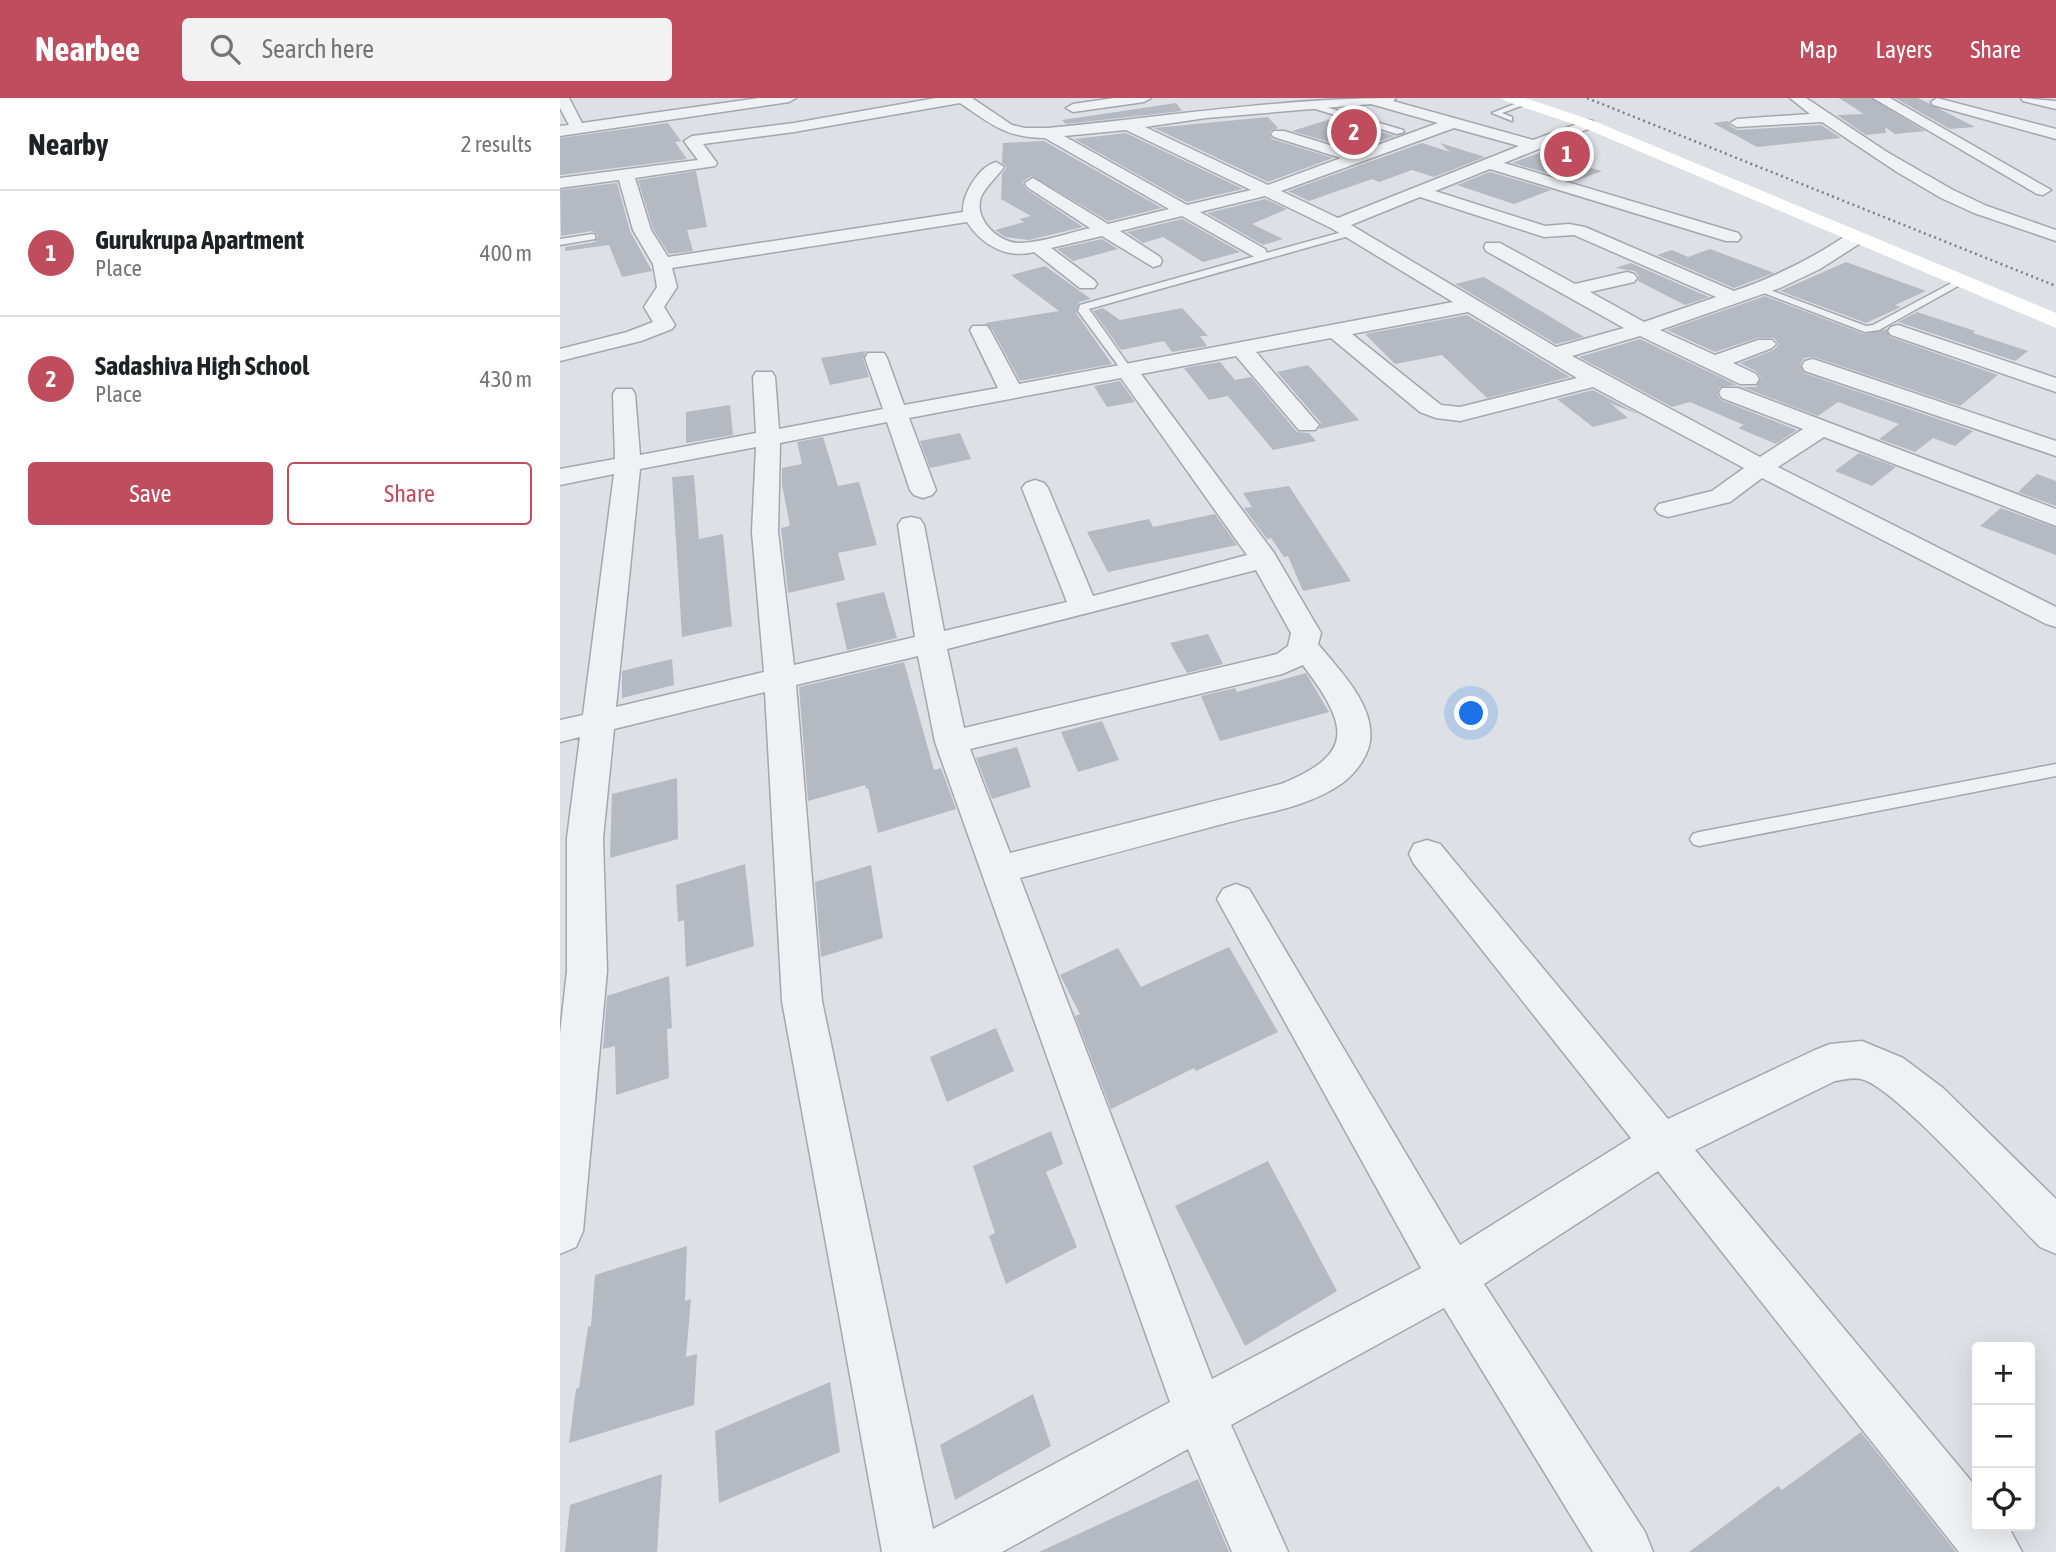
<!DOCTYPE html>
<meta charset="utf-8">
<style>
:root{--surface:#fff;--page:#f2f2f2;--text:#202124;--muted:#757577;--line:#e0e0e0;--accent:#bf4d5d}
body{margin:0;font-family:"Asap Condensed",sans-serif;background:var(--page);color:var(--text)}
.controls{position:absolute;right:21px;bottom:21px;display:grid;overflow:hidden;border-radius:7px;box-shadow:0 7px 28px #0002}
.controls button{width:63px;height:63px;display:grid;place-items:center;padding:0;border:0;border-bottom:2px solid var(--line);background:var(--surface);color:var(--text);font:35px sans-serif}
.you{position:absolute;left:912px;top:616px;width:24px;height:24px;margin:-18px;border:5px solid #fff;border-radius:50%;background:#1a73e8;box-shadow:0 0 0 10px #1a73e833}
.badge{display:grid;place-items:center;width:46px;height:46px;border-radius:50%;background:var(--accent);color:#fff;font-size:23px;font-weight:700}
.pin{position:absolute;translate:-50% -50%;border:4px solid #fff;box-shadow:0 2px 7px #0006}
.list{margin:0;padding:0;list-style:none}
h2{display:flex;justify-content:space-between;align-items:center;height:91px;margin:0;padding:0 28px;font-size:30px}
h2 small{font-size:23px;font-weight:400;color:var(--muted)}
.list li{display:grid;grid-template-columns:46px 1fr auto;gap:21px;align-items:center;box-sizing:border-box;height:126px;padding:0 28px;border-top:2px solid var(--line)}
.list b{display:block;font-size:26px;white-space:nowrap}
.list p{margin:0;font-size:23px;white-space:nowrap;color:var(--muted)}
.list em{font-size:23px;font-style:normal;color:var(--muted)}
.actions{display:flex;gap:14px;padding:21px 28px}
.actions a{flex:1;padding:16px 0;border:2px solid var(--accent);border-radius:7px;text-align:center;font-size:24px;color:var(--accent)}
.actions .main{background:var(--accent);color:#fff}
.icon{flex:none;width:38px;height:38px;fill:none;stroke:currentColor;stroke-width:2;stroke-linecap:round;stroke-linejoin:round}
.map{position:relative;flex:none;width:1496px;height:1454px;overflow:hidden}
header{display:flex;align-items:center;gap:42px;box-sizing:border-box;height:98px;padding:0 35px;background:var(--accent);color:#fff}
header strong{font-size:33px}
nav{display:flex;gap:38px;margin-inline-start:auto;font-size:24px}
.search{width:490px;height:63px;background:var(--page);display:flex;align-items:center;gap:18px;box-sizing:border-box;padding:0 24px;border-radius:7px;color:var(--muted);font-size:26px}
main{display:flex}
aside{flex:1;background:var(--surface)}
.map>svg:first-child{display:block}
.building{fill:#b5b9c1}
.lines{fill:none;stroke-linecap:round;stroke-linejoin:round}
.lane-casing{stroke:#a3a7ae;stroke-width:3}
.street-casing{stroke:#a3a7ae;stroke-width:3}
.lane{fill:#eff1f4;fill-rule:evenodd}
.street{fill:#eff1f4;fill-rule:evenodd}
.secondary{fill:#fff;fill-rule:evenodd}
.rail{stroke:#78808d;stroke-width:2.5;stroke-dasharray:2 3.5;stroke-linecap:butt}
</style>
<header>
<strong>Nearbee</strong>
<div class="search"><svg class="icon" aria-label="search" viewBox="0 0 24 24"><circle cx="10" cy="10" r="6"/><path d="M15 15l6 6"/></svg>Search here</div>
<nav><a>Map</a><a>Layers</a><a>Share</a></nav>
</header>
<main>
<aside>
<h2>Nearby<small>2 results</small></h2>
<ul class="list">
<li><span class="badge">1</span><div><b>Gurukrupa Apartment</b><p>Place</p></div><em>400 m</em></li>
<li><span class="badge">2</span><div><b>Sadashiva High School</b><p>Place</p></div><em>430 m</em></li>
</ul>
<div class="actions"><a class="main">Save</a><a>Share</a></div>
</aside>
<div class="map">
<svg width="1496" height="1454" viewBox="0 0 1496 1454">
<rect width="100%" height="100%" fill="#dde0e5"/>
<path class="building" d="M1279 0H1311L1365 33 1335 36 1325 29 1326 35 1306 37 1277 17 1304 16Z
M1335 0H1358L1415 29 1390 31Z
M616 5 622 13 506 26 502 22Z
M708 19 718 30 709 34 712 41 773 60 708 84 594 30Z
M774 20 835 38 796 52 732 33Z
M1168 23 1169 27 1177 32 1261 27 1281 40 1197 49 1153 25Z
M108 25 121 43 115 44 127 61 0 77V40Z
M566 35 683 91 627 104 514 41Z
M484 43 602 110 548 123 472 78 462 84 466 91 523 129 469 142 445 139 435 132 464 124 459 121 471 118 441 101 442 76 447 69 442 65 443 45Z
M862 45 890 54 880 45 925 59 874 79 852 72 819 84 812 81 749 103 728 93Z
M979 55 1042 73 1015 83 952 65Z
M136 73 147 129 127 132 133 153 109 156 93 131 78 82Z
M930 74 991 92 954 106 897 87Z
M57 85 70 133 92 173 62 179 49 147 5 153V149L35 144 38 137 32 133 1 138 0 92Z
M705 101 727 111 692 126 723 141 703 147 647 115Z
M622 121 680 154 643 164 603 139 583 145 567 134Z
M542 141 558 151 513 163 497 151Z
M1150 151 1214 175 1174 190 1097 157 1112 152 1128 159Z
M1286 164 1366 193 1335 207 1341 209 1306 225 1220 193Z
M1071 165 1149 199 1125 207 1078 183 1079 178 1075 173 1055 170Z
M485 168 531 201 519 204 516 215 552 266 460 283 432 231 425 225 499 213 451 177Z
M924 179 1024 239 996 246 895 186Z
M1205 198 1304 236 1326 231 1330 239 1438 277 1400 308 1254 259 1244 260 1240 267 1244 275 1413 333 1395 348 1373 340 1355 354 1319 341 1339 326 1278 304 1258 318 1182 289H1196L1201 280 1197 274 1180 265 1214 252 1219 246 1214 240H1197L1155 254 1107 232Z
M543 210 560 222 622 210 648 238H640L647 248 612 254 604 243 561 252 533 213Z
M1357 214 1415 233 1413 235 1468 253 1455 263 1338 224Z
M907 217 1010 279 927 300 882 257 835 266 805 236Z
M1080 241 1177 287 1160 289 1157 296 1161 302 1237 332 1216 346 1178 330 1184 327 1130 304 1112 309 1019 259Z
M306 253 303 261 309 279 270 287 261 260Z
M660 264 675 282 691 279 737 334 749 335 756 343 713 352 668 298 649 302 624 270Z
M748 267 799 322 759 331 761 325 717 274Z
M560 283 575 304 547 309 534 288Z
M1033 292 1080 317 1050 305 1068 320 1033 329 997 301Z
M170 307 173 337 126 345V314Z
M400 335 411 361 370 370 360 343Z
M263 339 278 388 299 384 317 447 278 455 285 482 228 495 221 430 230 428 222 387V370L242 366 237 344Z
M1299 355 1336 369 1312 388 1275 373Z
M1477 376 1496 383V408L1458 394Z
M134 377 139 441 163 436 172 528 122 539 112 379Z
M729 388 791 483 743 493 728 458 724 459 711 440 707 441 684 410 692 409 683 395Z
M1441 410 1496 430V457L1420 428Z
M655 416 677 447 548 474 527 434 589 421 593 429Z
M324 494 337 540 287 552 276 505Z
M648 536 663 566 627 575 610 545Z
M112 561 114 587 62 600V573Z
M344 564 374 672 381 670 396 711 318 735 308 690 306 691 305 687 248 703 239 589Z
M746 575 769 614 660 643 641 598 675 590 677 594Z
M542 623 559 662 518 674 501 634Z
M457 649 471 689 432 701 416 660Z
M117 680 118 741 50 760 52 696Z
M185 766 194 848 126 869 124 822 118 824 116 787Z
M311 767 323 840 261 859 255 784Z
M669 849 718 934 636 973 634 970 551 1011 515 918 520 916 500 877 558 850 581 889Z
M109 878 112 930 107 931 109 980 56 997 55 948 43 951 47 898Z
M436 930 454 973 387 1004 370 959Z
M491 1033 503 1066 486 1074 517 1149 446 1186 429 1138 435 1135 413 1068Z
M708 1063 777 1193 685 1248 615 1108Z
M127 1148 125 1203 131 1201 126 1259 137 1256 134 1307 9 1345 16 1291 19 1290 28 1229 31 1228 35 1177Z
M270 1284 280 1354 159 1405 155 1333Z
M473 1296 491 1348 395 1402 380 1347Z
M1301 1334 1396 1454H1129L1218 1388 1222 1392Z
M102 1376 97 1454H5L10 1407Z
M638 1381 669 1454H479Z"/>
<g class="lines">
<defs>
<path id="lane" d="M962 3 969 5 942 15 952 19V23L932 15Z
M752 5 843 32 844 34 837 36 749 9Z
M793 131 797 134 796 136 529 211 572 272 571 274H563L518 213 520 207Z
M32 136 35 137V141L0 147V141Z
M1401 180 1409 182 1319 232 1305 234 1191 190 1199 188 1306 228 1313 227Z
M1496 666V678L1139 748 1133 746 1130 741 1133 736 1139 734Z"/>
<path id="street" d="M0 0H9L22 25 199 0H236L229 4 0 38V28L9 27 0 10Z
M376 0H412L452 27 465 30H488C604 19 719 0 836 0L833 3 973 42 1028 22 1033 23 1035 26 1033 29 944 65 1178 135 1181 139 1178 143H1166L930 71 875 93 985 128 1009 126 1025 129 1174 193C1209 181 1241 166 1273 146 1283 140 1291 133 1302 136L1305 140 1302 144 1260 171 1220 190 1100 232 1155 257 1198 242H1212L1216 246 1212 250 1173 265 1196 276 1199 281 1196 286H1180L1080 238 1012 258 1200 359 1243 331 1162 300 1159 295 1162 290H1178L1496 411V428L1264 339 1218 369 1496 509V529L1486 526 1202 380 1170 404 1108 419 1099 416 1095 411 1099 406 1152 393 1184 370 1033 289 900 323 876 320 860 314 771 240 696 254 759 327 755 332H739L676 258 581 276 714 455 761 535 758 546C779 572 815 607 810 643 808 659 794 677 781 686 748 709 704 715 666 725 597 744 528 762 460 780L652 1281 861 1170 657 801 663 791 676 786 689 791 900 1147 1071 1040 854 766 849 756 854 746 867 742 880 746 1108 1021 1255 952 1270 946 1302 943 1343 960 1383 990 1496 1101V1156L1480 1149C1449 1118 1335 988 1301 981 1293 979 1283 982 1275 983L1135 1052 1417 1390V1428H1448L1462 1454H1399L1098 1073 924 1186 1085 1434 1093 1454H1033L884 1210 671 1327 728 1454H672L628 1351 442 1454H322L222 903 205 594 54 631 43 740 47 873 23 1133 16 1149 0 1156V936L7 873V740L20 639 0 644V622L23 617 54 376 0 387V371L55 361 53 296 56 291H72L75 296 80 357 196 335 193 279 196 274H212L215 279 219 331 323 311 305 260 308 255H324L327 260 344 307 438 290 410 232 413 228H427L430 232 459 286 893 204 771 130 705 98 640 114 705 151 707 155 698 161 622 118 560 133 600 159 602 163 600 167 593 169 542 138 491 150 534 182 537 186 534 190H520L474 154C446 161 422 147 407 124L112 170 117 189 104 209 115 227 112 231 81 243 0 263V251L67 234 93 224 84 209 97 189 93 166 73 132 59 82 0 90V80L138 62 124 43 132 38 234 25ZM400 5C431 26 446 40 485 40L609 111 548 126 473 80 465 85 467 89 530 130C508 135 484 144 461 145 439 146 413 121 421 99 426 88 437 79 444 69L436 64C418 69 402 97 403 114L108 159 91 132 75 80 155 68 157 65 143 46 234 34ZM811 6 878 25 796 55 724 33H714L711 36 714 39 781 60 708 87 585 29 646 20ZM894 30 959 48 778 120 721 93ZM566 32 691 92 627 107 504 38ZM860 99 984 139 1014 137 1156 199 1084 224 1030 194 1074 184 1077 180 1074 176 1067 174 1015 186 940 145H926L924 149 926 153 1064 230 996 249 791 127ZM908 214 1017 280 900 309 881 307 792 236ZM561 280 687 457 533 498 488 390 484 385 475 382 466 385 462 390 507 504 384 533 364 427 360 421 351 419 342 421 338 427 355 539 234 567 218 434 220 345 327 324 350 392 354 397 363 400 372 397 376 392 349 320ZM196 349 192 434 204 574 56 609 80 371ZM696 472 731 535 728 548 717 556 404 630 387 551ZM358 558 375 644 610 1304 373 1431 262 903 236 587ZM743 567C786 625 799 655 721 686L450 755 410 651 722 576Z
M554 0H591L584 4 513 14 506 10 513 6Z
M1230 0H1246L1327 54 1393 92 1427 108 1496 132V143L1414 115 1381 100 1337 74 1262 24 1177 29 1170 25 1177 21 1250 16Z
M1313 0H1330L1491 92 1483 97 1477 96Z
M1377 0 1496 31V41L1373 7 1371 4Z
M1461 0 1496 3V11L1463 3Z
M1338 227 1496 280V294L1331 237 1328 233 1331 229Z
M1253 261 1496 343V358L1245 273 1242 268 1245 263Z"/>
</defs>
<use href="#lane" class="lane-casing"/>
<use href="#street" class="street-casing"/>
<use href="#lane" class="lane"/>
<use href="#street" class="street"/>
<path class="secondary" d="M942 0H965L1034 23 1496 215V230L1022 29 945 3Z"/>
<path class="rail" d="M1027 0 1496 188"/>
</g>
</svg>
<div class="controls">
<button>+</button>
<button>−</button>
<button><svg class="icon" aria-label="locate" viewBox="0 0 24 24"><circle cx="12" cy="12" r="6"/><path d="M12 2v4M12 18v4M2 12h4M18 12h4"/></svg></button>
</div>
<div class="you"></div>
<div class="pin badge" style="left:1007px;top:56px">1</div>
<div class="pin badge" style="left:794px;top:34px">2</div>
</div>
</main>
